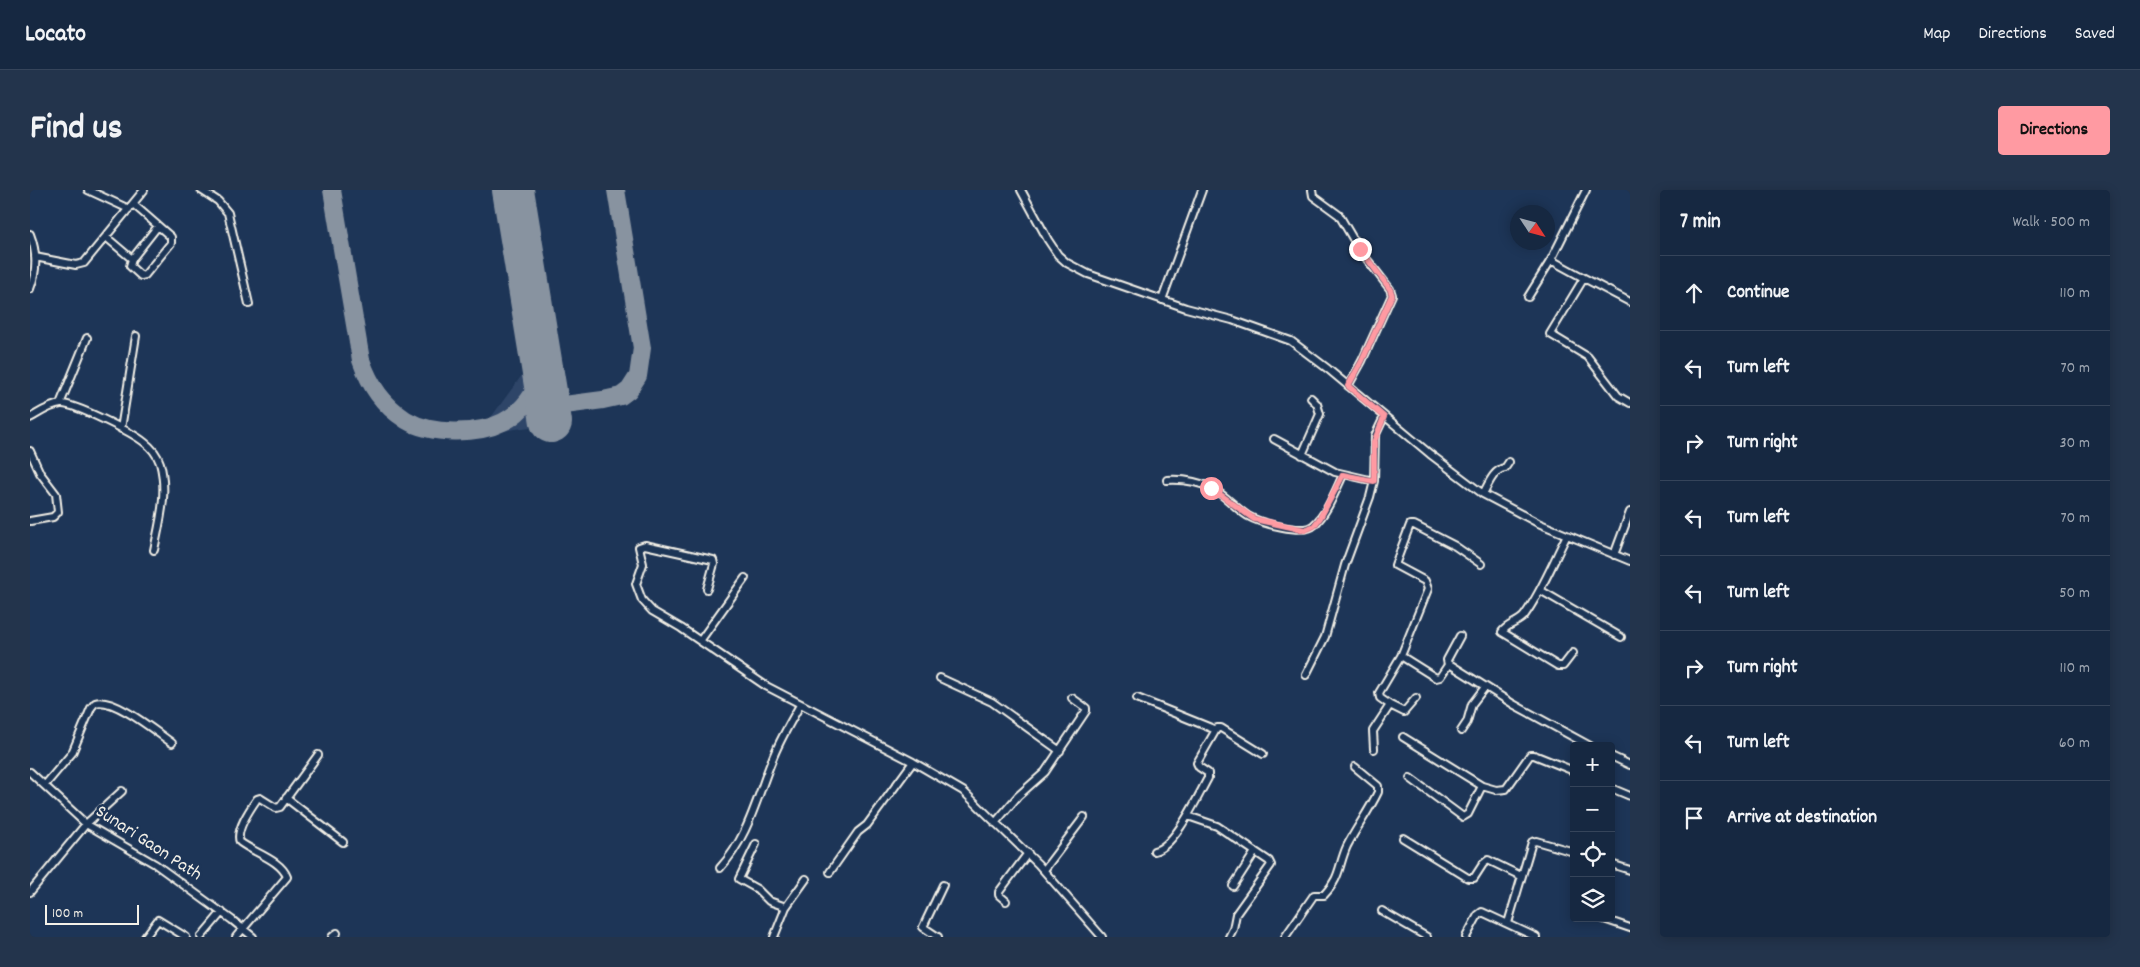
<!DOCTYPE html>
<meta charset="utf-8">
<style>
:root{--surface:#162841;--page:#23344c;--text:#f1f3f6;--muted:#9ea6b1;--line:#35445a;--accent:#ff9aa2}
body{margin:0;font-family:Dekko,sans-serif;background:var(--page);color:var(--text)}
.controls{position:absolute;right:15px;bottom:15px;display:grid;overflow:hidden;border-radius:5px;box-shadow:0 2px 12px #0003}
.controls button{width:45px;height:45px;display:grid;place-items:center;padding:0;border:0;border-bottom:1px solid var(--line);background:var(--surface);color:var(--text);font:25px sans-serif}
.compass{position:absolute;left:1480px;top:15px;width:45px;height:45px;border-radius:50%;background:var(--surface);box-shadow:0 2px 12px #0003;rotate:126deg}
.scale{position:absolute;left:15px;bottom:12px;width:94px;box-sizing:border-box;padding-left:5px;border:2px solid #f4f1e8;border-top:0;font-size:14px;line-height:18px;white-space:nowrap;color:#f4f1e8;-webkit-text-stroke:4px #1d3557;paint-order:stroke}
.stop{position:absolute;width:15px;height:15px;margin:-11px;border:4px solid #ff9aa2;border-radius:50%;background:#fff}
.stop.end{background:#ff9aa2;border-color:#fff;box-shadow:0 1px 5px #0008}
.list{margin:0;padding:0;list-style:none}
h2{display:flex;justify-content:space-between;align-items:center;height:65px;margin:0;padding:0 20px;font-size:21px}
h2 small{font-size:16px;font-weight:400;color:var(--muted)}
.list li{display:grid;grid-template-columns:32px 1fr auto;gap:15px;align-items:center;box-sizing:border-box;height:75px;padding:0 20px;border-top:1px solid var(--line)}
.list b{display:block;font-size:19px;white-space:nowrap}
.list em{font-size:16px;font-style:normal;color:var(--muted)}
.icon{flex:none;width:28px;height:28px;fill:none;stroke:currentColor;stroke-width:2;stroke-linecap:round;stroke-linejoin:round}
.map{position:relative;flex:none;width:1600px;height:747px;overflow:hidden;border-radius:5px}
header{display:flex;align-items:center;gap:30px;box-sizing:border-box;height:70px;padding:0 25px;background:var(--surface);border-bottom:1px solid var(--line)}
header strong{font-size:24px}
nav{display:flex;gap:28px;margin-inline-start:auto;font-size:18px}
.intro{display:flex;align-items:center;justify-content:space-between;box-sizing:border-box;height:120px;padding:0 30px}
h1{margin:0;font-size:35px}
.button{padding:12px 22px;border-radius:5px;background:var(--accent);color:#111;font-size:18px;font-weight:700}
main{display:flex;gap:30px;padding:0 30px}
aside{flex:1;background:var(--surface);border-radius:5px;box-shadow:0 2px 12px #0003}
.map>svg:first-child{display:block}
.built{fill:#2e4568}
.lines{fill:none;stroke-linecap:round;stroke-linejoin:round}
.taxiway{stroke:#8893a0;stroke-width:18}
.runway{stroke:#8893a0;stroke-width:42}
.minor-casing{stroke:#f4f1e8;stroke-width:10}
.minor{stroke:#1d3557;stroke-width:6}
.route{stroke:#ff9aa2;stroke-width:6}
.labels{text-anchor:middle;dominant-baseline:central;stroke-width:5;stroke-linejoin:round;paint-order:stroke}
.street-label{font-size:19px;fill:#f4f1e8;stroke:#1d3557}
</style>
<header>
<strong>Locato</strong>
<nav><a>Map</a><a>Directions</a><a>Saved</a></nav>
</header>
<div class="intro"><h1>Find us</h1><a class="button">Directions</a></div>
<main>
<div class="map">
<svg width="1600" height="747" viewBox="0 0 1600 747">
<rect width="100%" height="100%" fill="#1d3557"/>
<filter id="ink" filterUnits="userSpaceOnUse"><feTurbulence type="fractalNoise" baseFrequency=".02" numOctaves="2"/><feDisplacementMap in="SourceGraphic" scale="10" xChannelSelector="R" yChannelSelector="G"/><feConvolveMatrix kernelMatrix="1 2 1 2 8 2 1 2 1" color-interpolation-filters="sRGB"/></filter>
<g filter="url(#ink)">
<path class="built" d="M498 177 507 236 459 243V230Z"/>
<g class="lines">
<path class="taxiway" d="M302 0 331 170C340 196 353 215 376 230 401 245 447 245 473 232 492 223 509 200 513 179
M519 217 573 210 591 206 599 200 608 186 612 158 586 0"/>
<path class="runway" d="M483 0 521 232"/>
<defs>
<path id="minor" d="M58 0 99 19
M171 0 188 11 198 23 219 114
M991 0 1018 50 1028 65 1037 73 1058 84 1156 118 1202 130 1261 151 1298 179 1400 264 1453 304 1508 333 1600 371
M1282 0 1283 6 1309 25 1329 59 1360 99 1362 105 1332 171 1318 196
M1556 0 1521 70 1554 88 1520 144 1558 167 1588 206 1600 213
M0 44C7 62 7 81 0 99
M76 47 102 69 100 76 111 86 115 85 141 53V47L103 14
M5 67 46 75 54 73 114 0
M102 69 128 36
M1554 88 1600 112
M1498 107 1521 70
M1132 110 1172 0
M30 214 57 148
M0 228C9 223 20 215 31 214 44 213 103 243 114 252 121 257 127 264 130 273 138 302 130 331 124 360
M91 239 106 146
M1244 249 1305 282 1344 291
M0 261 10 283 26 304 28 322 23 327 0 331
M1272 265 1290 224 1287 214 1281 208
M1137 290C1153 289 1167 291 1181 298 1196 305 1205 318 1218 326 1230 333 1274 345 1284 335 1298 322 1305 302 1313 285
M1453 304C1458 295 1464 279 1475 278L1479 272
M1537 345C1523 372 1512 401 1494 426 1488 433 1477 434 1472 442L1528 476H1533L1543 463
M1584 365 1600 322
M1451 374 1425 356 1384 335H1380L1365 375 1395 391 1398 399 1371 466 1406 488 1410 487 1418 475H1421L1483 514 1560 556
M677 399 684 374 683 370 615 355 609 357 613 374 606 394 612 410 622 421 651 438 736 496 883 572 933 601 1008 674 1072 747
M1510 400 1591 447
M670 451 715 388
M1418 475 1417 470 1430 446
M1276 485 1295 447 1315 375 1340 307 1344 291 1345 246 1354 227
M910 488 962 512 1030 561
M1107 508 1186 540
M1360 515 1374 522 1386 508
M1431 541 1437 532 1442 514 1455 497
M1373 547 1452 596
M1344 559 1343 541 1360 515 1350 508 1349 503 1371 466
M1581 566 1600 575
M0 582 56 634 125 674 202 730 223 747
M1380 588 1433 627 1438 624 1452 596 1466 600 1476 599 1500 565H1504L1544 581
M15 595 42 563 61 518 65 513C84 507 126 542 142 553
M1581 598 1600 606
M256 608 313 652
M1158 626 1187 636 1239 671 1241 675 1206 724 1203 739 1199 747
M965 633 988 606 1015 582 1056 521V518L1042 508
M1373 648 1438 688H1444L1453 674 1458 670 1491 686
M726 654 709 689 727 699 739 711 756 717
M1124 661C1145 657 1168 606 1178 588V583L1169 577 1167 573 1187 538H1191L1233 564
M1581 674 1600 680
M690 678C718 648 727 607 742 570 749 551 760 533 770 515
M1014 680 1054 627
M800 682 828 642 837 635 883 572
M1203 696 1225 662
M0 702 56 634 92 601
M976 711 969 705V702L998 663
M1352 721 1397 747
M1571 728 1600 738
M1478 733 1502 652 1506 651 1544 662
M115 747 128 730 156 747
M171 747 192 722
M206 747 257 687C251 670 224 663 210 652 205 641 220 619 227 609L230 608 246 618 250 617 288 565
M302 747 307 743
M744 747 756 717 776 689
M908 747 893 737 913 695
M1255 747 1284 705H1294C1311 687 1308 676 1317 656 1326 638 1339 621 1348 602V596L1325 577
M1436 747 1448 725 1452 722 1506 747"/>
</defs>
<use href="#minor" class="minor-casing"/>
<use href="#minor" class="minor"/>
</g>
</g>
<g class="lines" filter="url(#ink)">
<path class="route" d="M1181 298 1224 329 1275 340 1284 336 1290 328 1313 285 1344 291V252L1354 227 1318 196 1332 171 1362 105 1360 99 1330 59"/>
</g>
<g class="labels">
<g class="street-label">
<text transform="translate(118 654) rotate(33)">Sunari Gaon Path</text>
</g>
</g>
</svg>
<div class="controls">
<button>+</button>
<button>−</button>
<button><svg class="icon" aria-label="locate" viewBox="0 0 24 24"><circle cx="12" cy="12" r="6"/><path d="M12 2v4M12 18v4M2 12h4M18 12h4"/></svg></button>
<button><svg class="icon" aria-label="layers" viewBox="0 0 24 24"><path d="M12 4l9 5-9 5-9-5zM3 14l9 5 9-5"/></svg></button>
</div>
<svg class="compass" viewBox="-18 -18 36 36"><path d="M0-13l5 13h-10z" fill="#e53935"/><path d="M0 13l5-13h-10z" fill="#9ea6b1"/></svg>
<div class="scale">100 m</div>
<div class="stop" style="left:1181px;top:298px"></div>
<div class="stop end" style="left:1330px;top:59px"></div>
</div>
<aside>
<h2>7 min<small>Walk · 500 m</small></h2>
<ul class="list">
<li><svg class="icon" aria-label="ahead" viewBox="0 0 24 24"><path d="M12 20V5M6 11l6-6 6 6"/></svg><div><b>Continue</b></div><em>110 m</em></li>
<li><svg class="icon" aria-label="left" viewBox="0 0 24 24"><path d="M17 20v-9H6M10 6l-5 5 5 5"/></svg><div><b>Turn left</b></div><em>70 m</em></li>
<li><svg class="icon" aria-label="right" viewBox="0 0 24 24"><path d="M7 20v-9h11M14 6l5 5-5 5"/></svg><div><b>Turn right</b></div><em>30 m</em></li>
<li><svg class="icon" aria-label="left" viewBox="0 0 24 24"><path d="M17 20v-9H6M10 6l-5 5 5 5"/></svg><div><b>Turn left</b></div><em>70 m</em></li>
<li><svg class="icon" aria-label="left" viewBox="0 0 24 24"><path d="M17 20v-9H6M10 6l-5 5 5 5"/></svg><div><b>Turn left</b></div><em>50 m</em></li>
<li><svg class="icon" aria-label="right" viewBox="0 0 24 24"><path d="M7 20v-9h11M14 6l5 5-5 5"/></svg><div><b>Turn right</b></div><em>110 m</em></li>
<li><svg class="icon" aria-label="left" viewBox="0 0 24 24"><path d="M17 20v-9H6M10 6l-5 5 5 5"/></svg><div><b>Turn left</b></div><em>60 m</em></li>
<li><svg class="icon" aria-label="arrive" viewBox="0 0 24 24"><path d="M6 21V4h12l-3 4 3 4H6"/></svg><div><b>Arrive at destination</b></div></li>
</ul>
</aside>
</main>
